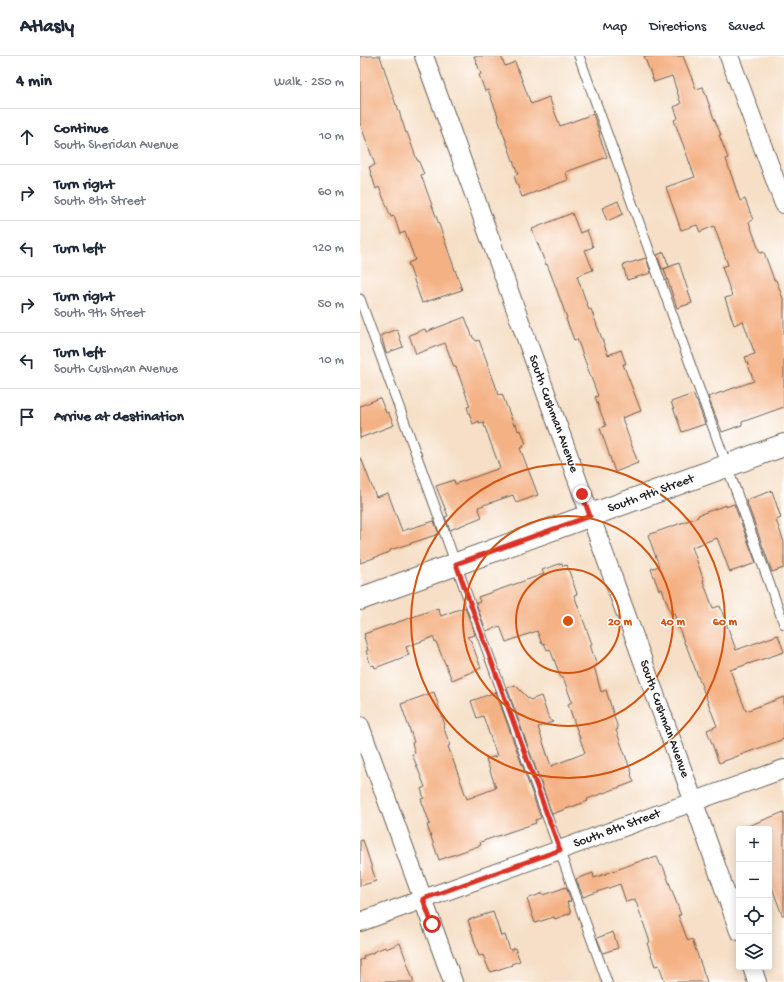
<!DOCTYPE html>
<meta charset="utf-8">
<style>
:root{--surface:#fff;--page:#f6f6f7;--text:#1f2937;--muted:#747a83;--line:#e0e1e3}
body{margin:0;font-family:"Gochi Hand",sans-serif;background:var(--page);color:var(--text)}
.controls{position:absolute;right:12px;bottom:12px;display:grid;overflow:hidden;border-radius:4px;box-shadow:0 2px 10px #0003}
.controls button{width:36px;height:36px;display:grid;place-items:center;padding:0;border:0;border-bottom:1px solid var(--line);background:var(--surface);color:var(--text);font:20px sans-serif}
.stop{position:absolute;width:12px;height:12px;margin:-9px;border:3px solid #d93025;border-radius:50%;background:#fff}
.stop.end{background:#d93025;border-color:#fff;box-shadow:0 1px 4px #0008}
.list{margin:0;padding:0;list-style:none}
h2{display:flex;justify-content:space-between;align-items:center;height:52px;margin:0;padding:0 16px;font-size:17px}
h2 small{font-size:13px;font-weight:400;color:var(--muted)}
.list li{display:grid;grid-template-columns:26px 1fr auto;gap:12px;align-items:center;box-sizing:border-box;height:56px;padding:0 16px;border-top:1px solid var(--line)}
.list b{display:block;font-size:15px;white-space:nowrap}
.list p{margin:0;font-size:13px;white-space:nowrap;color:var(--muted)}
.list em{font-size:13px;font-style:normal;color:var(--muted)}
.icon{flex:none;width:22px;height:22px;fill:none;stroke:currentColor;stroke-width:2;stroke-linecap:round;stroke-linejoin:round}
.map{position:relative;flex:none;width:424px;height:926px;overflow:hidden}
header{display:flex;align-items:center;gap:24px;box-sizing:border-box;height:56px;padding:0 20px;background:var(--surface);border-bottom:1px solid var(--line)}
header strong{font-size:19px}
nav{display:flex;gap:22px;margin-inline-start:auto;font-size:14px}
main{display:flex}
aside{flex:1;background:var(--surface)}
.map>svg:first-child{display:block}
.building{fill:#f4b184}
.lines{fill:none;stroke-linecap:round;stroke-linejoin:round}
.service-casing{stroke:#686058;stroke-width:11}
.minor-casing{stroke:#686058;stroke-width:20}
.tertiary-casing{stroke:#686058;stroke-width:24}
.service{stroke:#fff;stroke-width:9}
.minor{stroke:#fff;stroke-width:18}
.tertiary{stroke:#fff;stroke-width:22}
.route{stroke:#d93025;stroke-width:5}
.ring{fill:none;stroke:#d4530e;stroke-width:2}
.labels{text-anchor:middle;dominant-baseline:central;stroke-width:3;stroke-linejoin:round;paint-order:stroke}
.street-label{font-size:13px;fill:#1c1c1c;stroke:#fff}
.centre{fill:#d4530e;stroke:#fff;stroke-width:2}
.ring-label{font-size:12px;text-anchor:middle;font-weight:bold;fill:#d4530e;stroke:#fff;stroke-width:3;stroke-linejoin:round;paint-order:stroke}
</style>
<header>
<strong>Atlasly</strong>
<nav><a>Map</a><a>Directions</a><a>Saved</a></nav>
</header>
<main>
<aside>
<h2>4 min<small>Walk · 250 m</small></h2>
<ul class="list">
<li><svg class="icon" aria-label="ahead" viewBox="0 0 24 24"><path d="M12 20V5M6 11l6-6 6 6"/></svg><div><b>Continue</b><p>South Sheridan Avenue</p></div><em>10 m</em></li>
<li><svg class="icon" aria-label="right" viewBox="0 0 24 24"><path d="M7 20v-9h11M14 6l5 5-5 5"/></svg><div><b>Turn right</b><p>South 8th Street</p></div><em>60 m</em></li>
<li><svg class="icon" aria-label="left" viewBox="0 0 24 24"><path d="M17 20v-9H6M10 6l-5 5 5 5"/></svg><div><b>Turn left</b></div><em>120 m</em></li>
<li><svg class="icon" aria-label="right" viewBox="0 0 24 24"><path d="M7 20v-9h11M14 6l5 5-5 5"/></svg><div><b>Turn right</b><p>South 9th Street</p></div><em>50 m</em></li>
<li><svg class="icon" aria-label="left" viewBox="0 0 24 24"><path d="M17 20v-9H6M10 6l-5 5 5 5"/></svg><div><b>Turn left</b><p>South Cushman Avenue</p></div><em>10 m</em></li>
<li><svg class="icon" aria-label="arrive" viewBox="0 0 24 24"><path d="M6 21V4h12l-3 4 3 4H6"/></svg><div><b>Arrive at destination</b></div></li>
</ul>
</aside>
<div class="map">
<svg width="424" height="926" viewBox="0 0 424 926">
<rect width="100%" height="100%" fill="#fff"/>
<filter id="ink" filterUnits="userSpaceOnUse"><feTurbulence type="fractalNoise" baseFrequency=".025" numOctaves="2"/><feDisplacementMap in="SourceGraphic" scale="8" xChannelSelector="R" yChannelSelector="G"/><feConvolveMatrix kernelMatrix="1 2 1 2 8 2 1 2 1" color-interpolation-filters="sRGB"/></filter>
<filter id="wash" filterUnits="userSpaceOnUse"><feTurbulence type="fractalNoise" baseFrequency=".012" numOctaves="4" result="noise"/><feDisplacementMap in="SourceGraphic" scale="16" xChannelSelector="R" yChannelSelector="G"/><feGaussianBlur stdDeviation="0.9" result="paint"/><feColorMatrix in="noise" values="0 0 0 0 0 0 0 0 0 0 0 0 0 0 0 0 0 1.4 0 .05"/><feComposite in="paint" operator="in"/></filter>
<g filter="url(#wash)">
<rect width="100%" height="100%" fill="#f6dfc6"/>
<g id="blocks">
<path class="building" d="M0 0H20L36 49H37L46 77 47 76 57 104H58L64 118 61 119 81 174 102 234 62 247 48 207 55 204 45 176 40 178 34 160 31 161 19 131 16 133 9 111 15 109 0 67Z
M114 0H141L145 10 155 6 171 48 189 41 200 70 233 58 240 78 239 79 247 101 206 116 208 124 162 141 154 120 158 118 137 60H138L128 34 125 35 119 19 121 18Z
M284 0H323L336 33 343 31 353 60 361 79H359L368 102 366 103 380 145 385 143 393 164 389 166 400 197 404 196 414 224H416L424 245V351L382 366V369L362 376 348 341 394 325 385 301 395 298 383 265 374 269 365 242 372 240 362 211 368 209 354 170 340 176 337 169 321 174 306 131 335 121 314 64 318 62 314 51 321 48 312 20 294 26Z
M258 145 263 158 247 165 242 152Z
M212 157 220 177 227 174 233 191 225 194 233 214 217 220 229 254 231 253 248 299 261 294 266 308H263L281 355 262 362 278 407 255 416 240 372 246 370 235 341 238 340 217 283 214 284 206 263 207 262 195 229 187 208 186 209 172 173Z
M304 196 309 211 302 213 297 199Z
M286 202 291 217 267 224 263 209Z
M319 207 332 247 317 252 304 213Z
M105 261 113 282H114L116 285 119 284 139 339 142 338 154 369 156 368 158 375 161 374 166 388 163 389 164 391 160 392 178 439 156 447 153 439 118 451 122 461 90 474 85 461 88 460 76 430 94 424 95 428 140 412 123 366 119 367V365L113 368 107 351 110 350 96 311H94L85 287 56 298 49 279 65 273 66 276Z
M37 273 43 291 26 297 21 279Z
M333 338 336 345H337L345 368 322 376 311 346Z
M20 342 26 357 28 356 34 369 0 382V350Z
M0 402H1L16 441 28 437 42 475 74 465 79 478 30 494V496L0 507Z
M412 435 421 462 416 464 424 486V512L412 516 386 444Z
M374 448 396 507 370 516 357 482 332 491 344 525H343L353 552 360 550 376 594 418 579 424 596 370 614 386 655 424 641V683L359 707 347 674 357 670 326 589H325L314 557 311 558 302 533 299 534 291 513 299 510 288 479 338 461V459L366 449V451Z
M202 507 203 510 207 509 217 538 214 539 232 588 230 589 237 609 234 610 241 636 246 634 258 673 256 674 272 718 271 719 274 726 227 743 228 745 192 758 147 632 155 629 170 644 181 640 189 663 193 666 178 671 191 710 225 697 208 648 212 646 203 621 201 622 190 593 187 594 184 587 182 588 177 575 146 586 140 570 126 575 116 547 120 546 118 541 184 518 182 514Z
M105 551 115 579 107 581 111 585 121 612 92 624 76 586H75L73 581 46 591 49 599 15 612 14 609 11 610 6 595 8 594 4 581H5L4 578 78 552 81 560Z
M74 636 85 669 83 670 90 689 88 690 107 743 136 732 126 703 137 700 123 660 117 662 111 645 136 636 181 762 175 764 176 767 120 786 121 789 79 804 67 769 70 768 61 743 64 742 61 733 65 731 52 698 55 697 52 687 54 686 41 648Z
M424 756V859H422L409 823V773H383V772Z
M3 784 16 825 0 830V785Z
M297 801 301 810H303L321 859H318L328 885 332 883 347 926H305L299 909 295 910 287 887 290 886 275 843 266 846 260 828 223 841 216 823 233 817 234 822 289 802 290 803Z
M206 831 211 845 207 846 211 857 195 863 194 861 175 867 167 843 183 837 184 839Z
M133 856 141 880 145 879 150 894 155 892 160 905 151 908 152 909 131 916 130 914H129L123 899 119 900 108 864Z
M253 876 258 892 243 897 237 882Z
M40 887 54 926H0V904L4 903 3 900 13 897V896L25 891 26 893Z"/>
</g>
</g>
<g filter="url(#ink)">
<use href="#blocks" fill-opacity="0" stroke="#686058" stroke-width="1"/>
<g class="lines">
<defs>
<path id="service" d="M219 0 424 568
M0 243 247 926"/>
<path id="minor" d="M64 0 326 724 379 875
M369 0 424 148
M0 670 93 926
M0 866 424 713
M392 911 397 926"/>
<path id="tertiary" d="M0 543 424 389"/>
</defs>
<use href="#service" class="service-casing"/>
<use href="#minor" class="minor-casing"/>
<use href="#tertiary" class="tertiary-casing"/>
<use href="#service" class="service"/>
<use href="#minor" class="minor"/>
<use href="#tertiary" class="tertiary"/>
</g>
</g>
<g class="lines" filter="url(#ink)">
<path class="route" d="M72 868 63 843 200 794 96 508 230 460 222 438"/>
</g>
<g class="ring">
<circle cx="208" cy="565" r="52"/>
<circle cx="208" cy="565" r="105"/>
<circle cx="208" cy="565" r="157"/>
</g>
<g class="labels">
<g class="street-label">
<text transform="translate(193 358) rotate(70)">South Cushman Avenue</text>
<text transform="translate(291 438) rotate(-20)">South 9th Street</text>
<text transform="translate(304 663) rotate(70)">South Cushman Avenue</text>
<text transform="translate(257 773) rotate(-20)">South 8th Street</text>
</g>
</g>
<circle cx="208" cy="565" r="6" class="centre"/>
<g class="ring-label">
<text x="260" y="569">20 m</text>
<text x="313" y="569">40 m</text>
<text x="365" y="569">60 m</text>
</g>
</svg>
<div class="controls">
<button>+</button>
<button>−</button>
<button><svg class="icon" aria-label="locate" viewBox="0 0 24 24"><circle cx="12" cy="12" r="6"/><path d="M12 2v4M12 18v4M2 12h4M18 12h4"/></svg></button>
<button><svg class="icon" aria-label="layers" viewBox="0 0 24 24"><path d="M12 4l9 5-9 5-9-5zM3 14l9 5 9-5"/></svg></button>
</div>
<div class="stop" style="left:72px;top:868px"></div>
<div class="stop end" style="left:222px;top:438px"></div>
</div>
</main>
